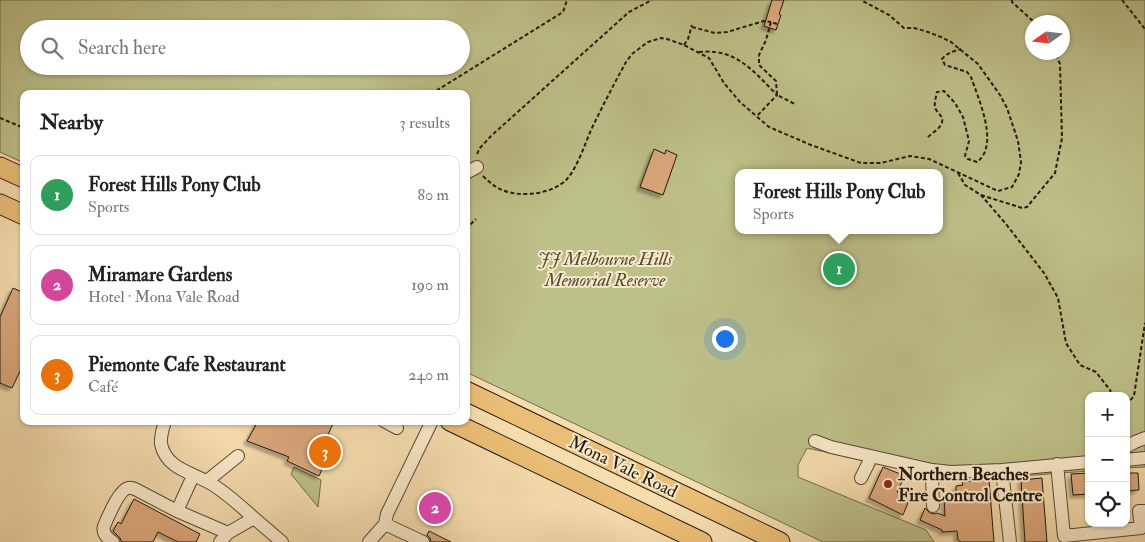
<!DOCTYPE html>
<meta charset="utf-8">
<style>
:root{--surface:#fff;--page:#f6f6f6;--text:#222;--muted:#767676;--line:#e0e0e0;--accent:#0f766e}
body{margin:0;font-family:"IM FELL Double Pica",serif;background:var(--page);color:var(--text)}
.controls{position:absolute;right:15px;bottom:15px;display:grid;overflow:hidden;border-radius:10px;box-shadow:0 1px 4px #0004}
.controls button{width:45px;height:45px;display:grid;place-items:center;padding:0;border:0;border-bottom:1px solid var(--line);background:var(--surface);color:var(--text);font:25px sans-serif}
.compass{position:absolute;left:1025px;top:15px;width:45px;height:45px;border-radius:50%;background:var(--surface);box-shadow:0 1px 4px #0004;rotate:256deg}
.you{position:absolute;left:724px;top:338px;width:18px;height:18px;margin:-12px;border:4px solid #fff;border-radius:50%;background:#1a73e8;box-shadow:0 0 0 8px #1a73e833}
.badge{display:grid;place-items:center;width:32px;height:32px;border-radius:50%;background:var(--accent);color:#fff;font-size:16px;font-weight:700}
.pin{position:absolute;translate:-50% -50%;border:2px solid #fff;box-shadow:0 1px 5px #0006}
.popup{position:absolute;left:735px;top:169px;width:208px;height:65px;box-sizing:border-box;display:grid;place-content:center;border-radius:10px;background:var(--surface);filter:drop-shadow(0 1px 4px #0005);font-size:16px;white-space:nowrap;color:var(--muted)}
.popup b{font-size:19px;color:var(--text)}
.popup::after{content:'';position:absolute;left:50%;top:100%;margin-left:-10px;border:10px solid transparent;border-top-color:var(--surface)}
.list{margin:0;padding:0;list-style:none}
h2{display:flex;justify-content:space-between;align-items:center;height:65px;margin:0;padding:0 20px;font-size:21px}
h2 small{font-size:16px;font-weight:400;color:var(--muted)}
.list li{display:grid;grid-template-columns:32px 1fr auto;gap:15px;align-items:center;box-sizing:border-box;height:80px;margin:0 10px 10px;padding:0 10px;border:1px solid var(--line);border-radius:10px}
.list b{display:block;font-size:19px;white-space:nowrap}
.list p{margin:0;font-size:16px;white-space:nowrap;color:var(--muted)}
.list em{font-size:16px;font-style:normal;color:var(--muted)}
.icon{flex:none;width:28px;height:28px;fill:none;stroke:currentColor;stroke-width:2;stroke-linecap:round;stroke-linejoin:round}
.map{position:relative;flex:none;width:1145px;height:542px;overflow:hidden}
.search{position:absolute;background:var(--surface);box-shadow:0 1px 4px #0004;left:20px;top:20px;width:450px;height:55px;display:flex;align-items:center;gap:12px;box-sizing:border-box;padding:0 18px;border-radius:28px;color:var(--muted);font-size:19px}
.panel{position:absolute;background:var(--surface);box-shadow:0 1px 4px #0004;left:20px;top:90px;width:450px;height:335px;border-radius:10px}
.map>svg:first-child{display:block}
.green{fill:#bec089;stroke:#706c4c;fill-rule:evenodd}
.building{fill:#dba87c;stroke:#22190e;filter:url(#shadow)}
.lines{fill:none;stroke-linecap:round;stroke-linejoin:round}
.minor-casing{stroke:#574a36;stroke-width:14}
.highway-casing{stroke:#22190e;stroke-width:21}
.path{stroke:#22190e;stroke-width:2;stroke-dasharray:4 2.5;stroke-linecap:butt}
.minor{stroke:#f9e9ca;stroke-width:12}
.highway{stroke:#ebbe77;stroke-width:19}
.poi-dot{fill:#8f2418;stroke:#f9e9ca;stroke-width:2}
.labels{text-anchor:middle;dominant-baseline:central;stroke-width:4;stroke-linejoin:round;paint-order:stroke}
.park-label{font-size:18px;font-style:italic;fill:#514b33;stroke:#f9e9ca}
.street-label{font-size:18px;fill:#22190e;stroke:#f9e9ca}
.poi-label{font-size:18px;font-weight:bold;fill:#22190e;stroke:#f9e9ca;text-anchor:start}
</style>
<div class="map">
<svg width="1145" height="542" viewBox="0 0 1145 542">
<defs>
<filter id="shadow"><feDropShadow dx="-3.5" dy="3.5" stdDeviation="1" flood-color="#0004"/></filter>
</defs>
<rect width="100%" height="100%" fill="#f6ddae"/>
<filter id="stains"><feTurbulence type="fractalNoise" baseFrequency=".004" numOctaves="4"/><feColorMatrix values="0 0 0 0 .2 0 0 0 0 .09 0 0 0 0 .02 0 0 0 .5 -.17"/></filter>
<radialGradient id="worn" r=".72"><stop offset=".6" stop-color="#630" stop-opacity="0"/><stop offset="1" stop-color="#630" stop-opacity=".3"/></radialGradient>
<path class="green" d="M0 0H1145V467L1126 468V396H1089V471L954 481 807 448 798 465V477L926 530 934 542H823L466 372V94H24V163L0 152ZM1032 22H1062V52H1032ZM29 29H461V66H29ZM739 173H939V230H739Z
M294 467 321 480 318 507 291 474Z"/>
<path class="building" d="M772 0H784L779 14 781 15 776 30 764 26Z
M654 149 665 154 666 150 677 155 663 195 640 187Z
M13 288 24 293V363L12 388 0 383V317Z
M258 421H334L325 442 333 446 319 476 287 461 289 457 247 441Z
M883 467 905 476 897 492 910 498 903 515 869 498Z
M1089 473V494L1073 495 1071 474Z
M1126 473H1138L1139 490 1126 491Z
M1042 478 1047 542H1025L1021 480Z
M989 480 994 542H961L958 540 957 531 942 532V530L920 520 925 508 930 513 934 514 937 513 945 516 944 497 956 496V486L963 485 962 482Z
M134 499 200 534 196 542H178L158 532 153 542H123L121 541 120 538 113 531 118 522 121 524Z
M429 531 451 542H431L430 538 427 535Z"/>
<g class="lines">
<defs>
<path id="minor" d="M466 173 477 167
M165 421C163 428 160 437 161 444 166 468 190 472 208 482 225 491 239 505 254 518
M384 421 397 428
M815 441 831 447 932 470 951 472 1002 470 1089 462
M1126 447 1135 442 1145 438
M1126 460 1145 458
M1057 464 1064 536 1141 528 1139 511H1145
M932 470V476L933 506
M1002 470 1010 542
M861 478 869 462 870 456
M207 481 238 456
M177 511 193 476
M385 524 423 542
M113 542C107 538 102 533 104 526 108 517 119 490 128 488 131 487 132 488 135 489L177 511 228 533
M220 542 228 533 254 518 282 542
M369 542 385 524 387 514 432 421"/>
<path id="highway" d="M0 167 24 178
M0 204 24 215
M466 391 780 542
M450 421 702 542"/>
</defs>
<use href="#minor" class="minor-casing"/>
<use href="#highway" class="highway-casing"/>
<path class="path" d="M1012 0V2L1034 22
M1122 0 1145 29
M777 24 771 22 766 40 759 55V65L776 81 777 95 795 104
M692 27 715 33 727 32 764 21 771 22
M684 45 688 39 692 25
M699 52C704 52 710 51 715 52 742 55 759 77 777 95L757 116
M431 94 563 12 567 0
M0 118 24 128
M928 137C933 132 944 127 942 118 941 115 937 112 935 108 934 103 936 97 937 92L944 91 955 103 963 117 969 141 965 156 968 159 977 162C1000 145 978 98 971 77L967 72 945 65 942 59C947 53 954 51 961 49
M477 154 480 148 491 136 629 12 652 0
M958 173 965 185 981 195 1006 224 1044 273 1058 298 1066 343 1080 365 1096 372 1110 390 1112 396
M483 176C489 182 495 187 502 190 521 198 553 194 567 179 577 168 585 144 591 130 602 107 614 84 626 62L632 54 648 42 661 38 667 39 684 45 709 58 724 83 740 102 769 127 811 145 861 163H881L910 156 929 159 998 191 1012 187 1019 174 1021 162 1018 141 1007 108 1000 95 978 64 951 42 941 37 925 31 914 28H904L889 15 861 0
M981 195 1022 208 1027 207 1055 173 1062 138 1060 64 1055 52
M466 229 476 219
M1126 405 1134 396 1145 323"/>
<use href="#minor" class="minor"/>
<use href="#highway" class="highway"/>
</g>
<circle class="poi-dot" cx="888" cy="484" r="5"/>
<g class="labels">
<g class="park-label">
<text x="605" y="259">JJ Melbourne Hills<tspan x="605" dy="21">Memorial Reserve</tspan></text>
</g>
<g class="street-label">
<text transform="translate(623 467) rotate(26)">Mona Vale Road</text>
</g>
<g class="poi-label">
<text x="898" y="474">Northern Beaches<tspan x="898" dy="21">Fire Control Centre</tspan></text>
</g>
</g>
<rect width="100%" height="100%" filter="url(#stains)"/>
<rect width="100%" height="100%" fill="url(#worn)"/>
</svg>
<div class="controls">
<button>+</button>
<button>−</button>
<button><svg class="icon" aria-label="locate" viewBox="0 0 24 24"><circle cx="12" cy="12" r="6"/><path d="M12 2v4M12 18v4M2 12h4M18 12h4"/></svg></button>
</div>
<svg class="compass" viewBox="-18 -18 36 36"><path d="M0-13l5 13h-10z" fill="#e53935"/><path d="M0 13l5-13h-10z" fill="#767676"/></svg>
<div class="you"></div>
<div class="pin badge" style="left:839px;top:269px;background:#2e9e5b">1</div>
<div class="popup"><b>Forest Hills Pony Club</b>Sports</div>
<div class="pin badge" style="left:435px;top:508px;background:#d1479c">2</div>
<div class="pin badge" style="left:325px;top:452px;background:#e8710a">3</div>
<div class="search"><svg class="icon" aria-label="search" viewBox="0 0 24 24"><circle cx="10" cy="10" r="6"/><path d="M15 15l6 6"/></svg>Search here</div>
<section class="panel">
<h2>Nearby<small>3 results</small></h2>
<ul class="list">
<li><span class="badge" style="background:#2e9e5b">1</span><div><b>Forest Hills Pony Club</b><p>Sports</p></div><em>80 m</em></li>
<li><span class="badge" style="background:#d1479c">2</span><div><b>Miramare Gardens</b><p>Hotel · Mona Vale Road</p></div><em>190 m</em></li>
<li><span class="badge" style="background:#e8710a">3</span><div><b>Piemonte Cafe Restaurant</b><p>Café</p></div><em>240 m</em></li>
</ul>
</section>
</div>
